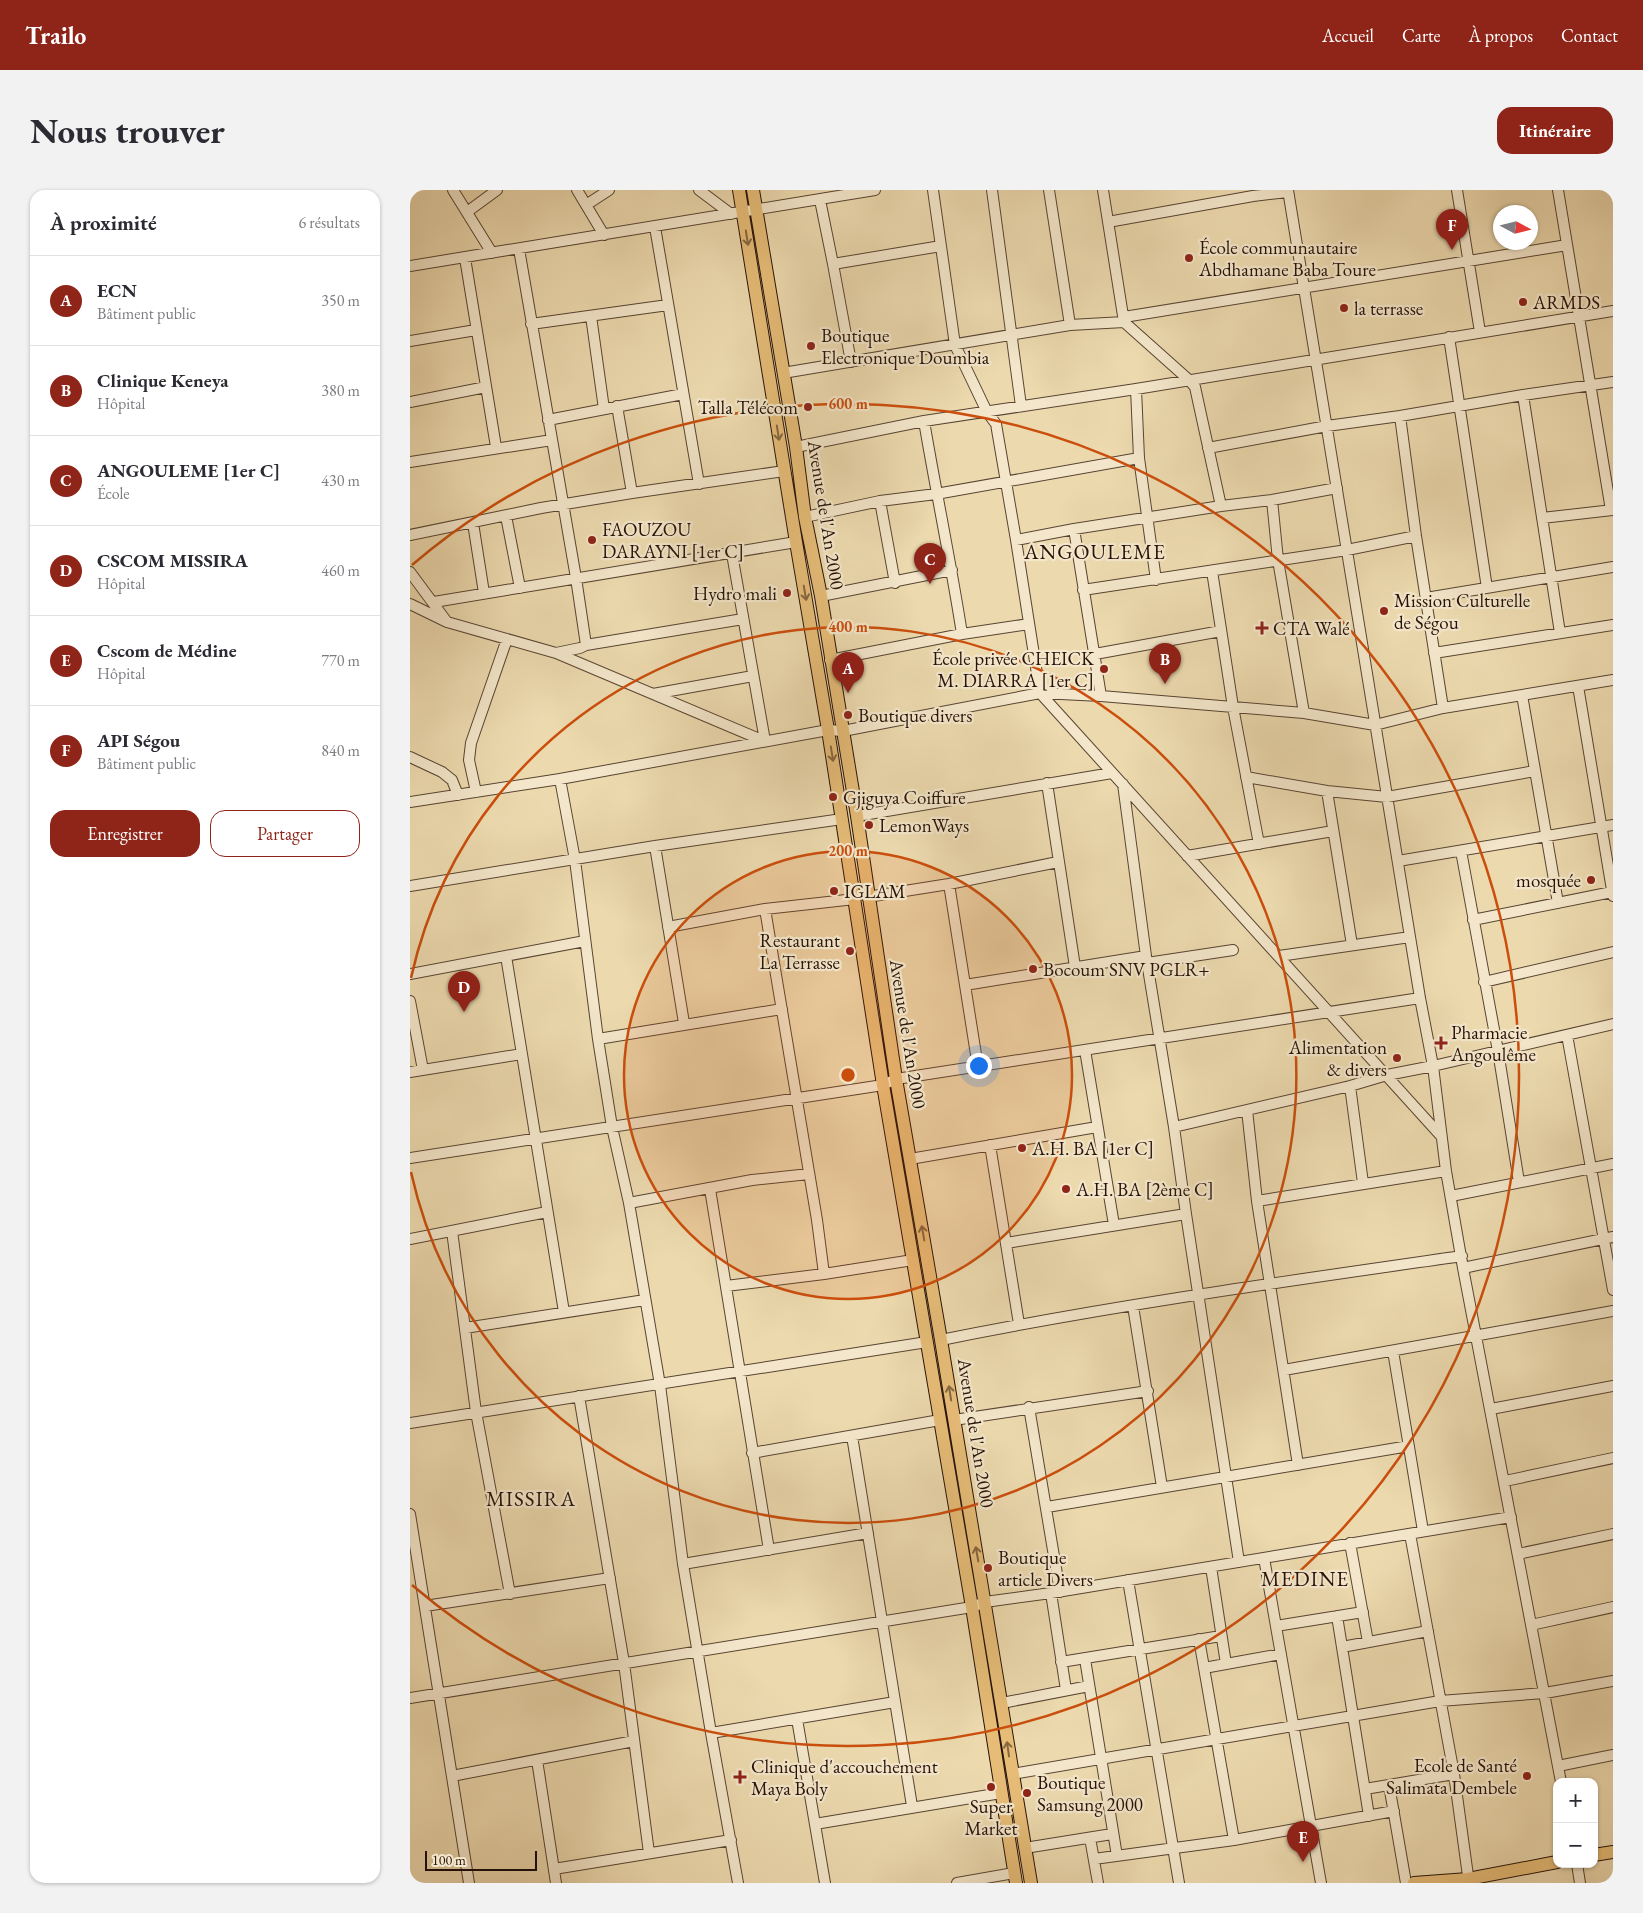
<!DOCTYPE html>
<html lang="fr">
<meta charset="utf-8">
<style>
:root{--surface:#fff;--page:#f2f2f3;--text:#2b2b33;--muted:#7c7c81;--line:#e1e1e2;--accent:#8f2418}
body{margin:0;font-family:"EB Garamond",serif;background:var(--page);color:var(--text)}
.controls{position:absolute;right:15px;bottom:15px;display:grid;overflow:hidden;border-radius:10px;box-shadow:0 1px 4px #0004}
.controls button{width:45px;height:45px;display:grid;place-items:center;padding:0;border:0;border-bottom:1px solid var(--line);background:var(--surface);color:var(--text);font:25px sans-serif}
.compass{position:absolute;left:1083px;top:15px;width:45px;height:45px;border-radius:50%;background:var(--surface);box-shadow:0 1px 4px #0004;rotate:97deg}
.scale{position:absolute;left:15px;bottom:12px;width:112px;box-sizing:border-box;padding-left:5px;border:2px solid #271209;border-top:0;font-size:14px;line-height:18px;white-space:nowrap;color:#271209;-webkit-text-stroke:4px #f3e6ca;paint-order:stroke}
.you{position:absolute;left:568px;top:875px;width:18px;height:18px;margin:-12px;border:4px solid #fff;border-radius:50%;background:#1a73e8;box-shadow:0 0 0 8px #1a73e833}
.badge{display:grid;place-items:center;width:32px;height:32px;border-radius:50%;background:var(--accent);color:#fff;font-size:16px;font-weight:700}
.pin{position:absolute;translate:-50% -41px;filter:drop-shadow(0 1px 2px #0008)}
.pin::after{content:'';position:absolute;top:26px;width:18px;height:15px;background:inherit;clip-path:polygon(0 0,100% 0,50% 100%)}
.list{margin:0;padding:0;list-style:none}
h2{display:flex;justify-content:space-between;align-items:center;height:65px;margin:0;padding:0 20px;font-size:21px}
h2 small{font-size:16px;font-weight:400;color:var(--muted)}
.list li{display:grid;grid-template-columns:32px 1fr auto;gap:15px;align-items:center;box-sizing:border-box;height:90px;padding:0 20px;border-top:1px solid var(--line)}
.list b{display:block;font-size:19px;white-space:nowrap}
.list p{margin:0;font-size:16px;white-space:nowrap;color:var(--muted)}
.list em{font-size:16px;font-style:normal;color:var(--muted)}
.actions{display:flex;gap:10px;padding:15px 20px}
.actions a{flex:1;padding:11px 0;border:1px solid var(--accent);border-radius:15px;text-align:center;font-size:18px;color:var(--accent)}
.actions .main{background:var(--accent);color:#fff}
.map{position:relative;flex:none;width:1203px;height:1693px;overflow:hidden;border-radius:15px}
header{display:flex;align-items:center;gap:30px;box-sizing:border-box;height:70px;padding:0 25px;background:var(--accent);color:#fff}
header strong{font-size:24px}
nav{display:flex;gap:28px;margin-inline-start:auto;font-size:18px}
.intro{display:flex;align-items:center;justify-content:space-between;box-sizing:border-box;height:120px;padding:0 30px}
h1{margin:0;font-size:35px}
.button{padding:12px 22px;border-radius:15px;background:var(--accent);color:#fff;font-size:18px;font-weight:700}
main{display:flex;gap:30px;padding:0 30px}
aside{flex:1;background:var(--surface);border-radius:15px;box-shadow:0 1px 4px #0004}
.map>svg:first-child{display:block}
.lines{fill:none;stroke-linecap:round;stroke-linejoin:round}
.minor-casing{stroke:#584432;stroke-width:12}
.major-casing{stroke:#271209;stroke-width:14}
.minor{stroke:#f3e6ca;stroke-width:10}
.major{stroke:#e6bc77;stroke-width:12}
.oneway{stroke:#866740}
.ring{fill:none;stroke:#cb4e0c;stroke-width:2.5}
.poi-dot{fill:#8f2418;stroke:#f3e6ca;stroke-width:2}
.labels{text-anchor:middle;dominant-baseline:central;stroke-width:4.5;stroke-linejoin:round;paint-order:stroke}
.poi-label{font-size:19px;fill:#271209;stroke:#f3e6ca;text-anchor:start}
.street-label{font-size:19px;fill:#271209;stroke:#f3e6ca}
.quarter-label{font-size:21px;letter-spacing:1px;fill:#271209;stroke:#f3e6ca}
.centre{fill:#cb4e0c;stroke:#f3e6ca;stroke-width:2.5}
.ring-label{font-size:15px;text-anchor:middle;font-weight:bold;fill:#cb4e0c;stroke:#f3e6ca;stroke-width:4.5;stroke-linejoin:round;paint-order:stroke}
</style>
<header>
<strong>Trailo</strong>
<nav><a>Accueil</a><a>Carte</a><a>À propos</a><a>Contact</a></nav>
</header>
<div class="intro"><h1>Nous trouver</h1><a class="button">Itinéraire</a></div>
<main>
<aside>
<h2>À proximité<small>6 résultats</small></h2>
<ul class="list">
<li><span class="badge">A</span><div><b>ECN</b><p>Bâtiment public</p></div><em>350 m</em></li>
<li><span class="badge">B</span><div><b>Clinique Keneya</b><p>Hôpital</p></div><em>380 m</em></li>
<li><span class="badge">C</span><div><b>ANGOULEME [1er C]</b><p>École</p></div><em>430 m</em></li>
<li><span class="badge">D</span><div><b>CSCOM MISSIRA</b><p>Hôpital</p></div><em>460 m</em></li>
<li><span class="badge">E</span><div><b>Cscom de Médine</b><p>Hôpital</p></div><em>770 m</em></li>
<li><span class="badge">F</span><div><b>API Ségou</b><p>Bâtiment public</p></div><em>840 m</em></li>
</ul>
<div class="actions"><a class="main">Enregistrer</a><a>Partager</a></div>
</aside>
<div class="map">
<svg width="1203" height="1693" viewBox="0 0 1203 1693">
<rect width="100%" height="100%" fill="#ecd9ae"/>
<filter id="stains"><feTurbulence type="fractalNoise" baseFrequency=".004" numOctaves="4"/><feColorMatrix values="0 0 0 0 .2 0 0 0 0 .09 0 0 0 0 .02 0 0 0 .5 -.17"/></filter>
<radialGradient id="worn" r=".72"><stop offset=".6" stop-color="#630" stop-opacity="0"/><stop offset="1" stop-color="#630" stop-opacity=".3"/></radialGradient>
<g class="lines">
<defs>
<path id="minor" d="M43 0 82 63
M167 0 194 45
M289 0 321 24
M523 0 545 155 577 222 586 234 606 350 630 503 1031 946
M582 0 611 216
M639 0 660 135
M693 0 714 132 779 190 785 197 811 316
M878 0 1010 808 1023 876 1036 981 1053 1078 1151 1592
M1047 0 1070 142
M1148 0 1201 320
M410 10 423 74 531 56
M176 15 199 0
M57 22 87 0
M698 32 843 6 878 2
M245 37 289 294
M109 59 166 388 176 455
M55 68 86 257
M423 74 441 172
M0 76 465 0
M181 126 194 219
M714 127 1157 55
M121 134 258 115
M1039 147 1077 398
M0 151 66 140
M373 183 660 135 714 132
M726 199 729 268 746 390
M1113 205 1150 443
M0 212 76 197
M207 216 222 303
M990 226 1006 346 1033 518
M138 230 273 204
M514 231C526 302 541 373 552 444
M386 257 514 231 726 199 1203 121
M798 258 917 236 990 226 1113 205 1203 192
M0 272 142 250
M862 310 868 370 894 523
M470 311 485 393
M96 326 110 398
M395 327 470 311 526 304 729 268
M1132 328 1203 320
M63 333 74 403
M664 339 691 506
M0 345 131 318 222 303 374 281
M606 350 664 339 811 316 862 310 927 298
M322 364 355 551
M802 381 823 517 849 654
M0 382 37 432
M673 400 937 360 1006 346
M411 406 542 380
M1016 408 1203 377
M24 412 386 352
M0 414 37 432 146 463 354 551
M146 463 170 458 176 455 333 429
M1024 463 1203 435
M685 464 811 441
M420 470 552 444 619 434
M1168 496 1203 706
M243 504 343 486
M1112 505 1148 713
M0 567 32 582 42 590 48 605
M836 587 917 601 977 607 1125 581
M150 589 165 670 188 849 202 937 219 1013 250 1195 273 1374 301 1543 328 1693
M637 593 665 777
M713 594 736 766 764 937 776 1024 829 1372
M917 601 942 755
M66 602 59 570 61 553 97 449
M0 612 150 589 418 540 433 541 630 503 691 506 894 523 965 535 1033 518 1203 490
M447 626 702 583
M245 656 274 833
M1051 661 1088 861 1109 992
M777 666 923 641
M988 671 1203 635
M539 694 568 877
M0 696 245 656 432 629
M457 707 539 694 648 672
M355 719 407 1030 414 1084
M1063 730 1202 702
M258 737 355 719 445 709
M96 766 154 1122
M869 766 1000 747
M737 773 823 760
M0 784 175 751
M1074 792 1203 762
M555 795 736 766
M0 811 13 880
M1157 845 1203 1100
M188 849 372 819
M675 860 704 1035
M0 882 112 864
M940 896 953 993
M837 920 847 1011 888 1275
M764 937 940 896 977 885 1023 876 1203 834
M580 955 609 1134
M0 968 473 895 486 889 1010 808
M500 969 687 937
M300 999 359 1360
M1041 1006 1203 974
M847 1011 1036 981
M219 1013 342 990 399 984
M42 1041 66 1222 100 1404
M0 1049 137 1022
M596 1053 776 1024
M1053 1078 1203 1047
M316 1096 414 1084 503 1070
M723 1116 752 1297
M55 1138 235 1110
M531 1150C704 1115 878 1091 1052 1066
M983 1161 1013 1341
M874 1180 1203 1121
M169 1206 214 1473 239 1663
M619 1217 650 1402
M1081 1219 1203 1196
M544 1230 738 1201
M0 1233 517 1152
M442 1246 502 1616
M342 1263 530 1230
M1095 1291 1203 1268
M637 1317 999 1256
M0 1324 59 1693
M1000 1344 1044 1584 1059 1693
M940 1353 958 1452
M1108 1364 1203 1344
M854 1368 911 1693
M273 1374 458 1343
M801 1377 816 1474
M718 1390 769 1693
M641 1403 656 1500
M15 1416 200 1388
M927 1426 959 1626
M1121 1435 1203 1417
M866 1436 953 1422
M789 1449 824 1650
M932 1457 1018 1441
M675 1469 707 1666
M651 1472 811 1446
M794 1478 871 1464
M0 1508 562 1417 575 1412 641 1403 1101 1327
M592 1513 679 1496
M387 1529 415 1693
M301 1543 485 1512
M127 1570 146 1693
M1148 1576 1203 1565
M602 1584 1030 1511 1135 1503 1203 1491
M42 1586 224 1551
M979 1595 996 1693
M955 1599 1044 1584
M405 1634 591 1603
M680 1648 688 1693
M615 1658 702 1644
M684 1669 824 1650 984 1621
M1167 1674 1170 1693
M144 1679 321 1650
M547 1693 604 1683"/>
<path id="major" d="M329 0 386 352 418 540 473 895 562 1417 606 1693
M343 0 386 257 395 327 411 406 447 626 486 889 531 1150 621 1693
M1184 1665 1203 1662
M1004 1693 1058 1689 1147 1672"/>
</defs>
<use href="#minor" class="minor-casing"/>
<use href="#major" class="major-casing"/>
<use href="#minor" class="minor"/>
<use href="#major" class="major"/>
</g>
<defs><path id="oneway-shaft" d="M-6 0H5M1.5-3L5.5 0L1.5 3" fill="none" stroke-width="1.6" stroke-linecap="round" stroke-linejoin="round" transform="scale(1.25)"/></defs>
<g class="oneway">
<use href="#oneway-shaft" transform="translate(337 48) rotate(81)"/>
<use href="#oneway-shaft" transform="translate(368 243) rotate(81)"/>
<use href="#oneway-shaft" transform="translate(395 403) rotate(80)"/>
<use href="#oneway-shaft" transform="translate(422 564) rotate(81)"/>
<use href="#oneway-shaft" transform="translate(513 1043) rotate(-100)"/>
<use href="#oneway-shaft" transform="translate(540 1203) rotate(-99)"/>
<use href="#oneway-shaft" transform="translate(567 1364) rotate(-100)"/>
<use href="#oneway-shaft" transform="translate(598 1559) rotate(-98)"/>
</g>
<circle cx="438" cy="885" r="224" fill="#cb4e0c" fill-opacity=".12"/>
<g class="ring">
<circle cx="438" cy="885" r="224"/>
<path d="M1 788A448 448 0 1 1 1 982"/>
<path d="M2 375A671 671 0 1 1 2 1395"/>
</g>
<g class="poi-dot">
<circle cx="779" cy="68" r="5"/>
<circle cx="1113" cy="112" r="5"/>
<circle cx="934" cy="118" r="5"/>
<circle cx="401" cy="156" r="5"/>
<circle cx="398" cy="217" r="5"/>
<circle cx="182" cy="350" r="5"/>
<circle cx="377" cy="403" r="5"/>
<circle cx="974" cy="421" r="5"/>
<path d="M849.5 430.5h5v5h5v5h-5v5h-5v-5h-5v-5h5z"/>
<circle cx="694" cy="479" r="5"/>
<circle cx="438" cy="525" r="5"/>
<circle cx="423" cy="607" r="5"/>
<circle cx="459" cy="635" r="5"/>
<circle cx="1181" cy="690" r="5"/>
<circle cx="424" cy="701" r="5"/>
<circle cx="440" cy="761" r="5"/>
<circle cx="623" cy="779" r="5"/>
<path d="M1028.5 845.5h5v5h5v5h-5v5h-5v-5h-5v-5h5z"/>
<circle cx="987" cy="868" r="5"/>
<circle cx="612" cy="958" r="5"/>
<circle cx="656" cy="999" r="5"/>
<circle cx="578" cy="1378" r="5"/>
<circle cx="1117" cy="1586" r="5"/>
<path d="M327.5 1579.5h5v5h5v5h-5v5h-5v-5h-5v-5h5z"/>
<circle cx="581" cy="1597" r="5"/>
<circle cx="617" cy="1603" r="5"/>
</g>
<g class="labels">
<g class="poi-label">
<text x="789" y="57">École communautaire<tspan x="789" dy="22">Abdhamane Baba Toure</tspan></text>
<text x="1123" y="112">ARMDS</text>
<text x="944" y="118">la terrasse</text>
<text x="411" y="145">Boutique<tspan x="411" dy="22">Electronique Doumbia</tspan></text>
<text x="388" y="217" text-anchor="end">Talla Télécom</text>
<text x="192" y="339">FAOUZOU<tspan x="192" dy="22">DARAYNI [1er C]</tspan></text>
<text x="367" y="403" text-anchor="end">Hydro mali</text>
<text x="984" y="410">Mission Culturelle<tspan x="984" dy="22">de Ségou</tspan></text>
<text x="863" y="438">CTA Walé</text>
<text x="684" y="468" text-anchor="end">École privée CHEICK<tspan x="684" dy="22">M. DIARRA [1er C]</tspan></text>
<text x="448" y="525">Boutique divers</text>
<text x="433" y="607">Gjiguya Coiffure</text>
<text x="469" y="635">LemonWays</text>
<text x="1171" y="690" text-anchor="end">mosquée</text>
<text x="434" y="701">IGLAM</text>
<text x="430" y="750" text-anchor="end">Restaurant<tspan x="430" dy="22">La Terrasse</tspan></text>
<text x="633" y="779">Bocoum SNV PGLR+</text>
<text x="1041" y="842">Pharmacie<tspan x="1041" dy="22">Angoulême</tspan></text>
<text x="977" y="857" text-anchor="end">Alimentation<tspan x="977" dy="22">&amp; divers</tspan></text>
<text x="622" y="958">A.H. BA [1er C]</text>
<text x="666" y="999">A.H. BA [2ème C]</text>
<text x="588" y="1367">Boutique<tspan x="588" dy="22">article Divers</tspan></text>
<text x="1107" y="1575" text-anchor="end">Ecole de Santé<tspan x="1107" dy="22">Salimata Dembele</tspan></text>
<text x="341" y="1576">Clinique d'accouchement<tspan x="341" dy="22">Maya Boly</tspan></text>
<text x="627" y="1592">Boutique<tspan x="627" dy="22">Samsung 2000</tspan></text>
<text x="581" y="1616" text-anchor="middle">Super<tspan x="581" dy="22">Market</tspan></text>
</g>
<g class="street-label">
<text transform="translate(416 325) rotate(81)">Avenue de l'An 2000</text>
<text transform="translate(498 844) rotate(81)">Avenue de l'An 2000</text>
<text transform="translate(566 1243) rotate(81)">Avenue de l'An 2000</text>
</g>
<g class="quarter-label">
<text x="685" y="361">ANGOULEME</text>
<text x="121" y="1308">MISSIRA</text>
<text x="895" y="1388">MEDINE</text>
</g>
</g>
<circle cx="438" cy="885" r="8" class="centre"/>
<g class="ring-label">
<text x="438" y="219">600 m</text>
<text x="438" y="442">400 m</text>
<text x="438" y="666">200 m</text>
</g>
<rect width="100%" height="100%" filter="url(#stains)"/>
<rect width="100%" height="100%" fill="url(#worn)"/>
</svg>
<div class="controls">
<button>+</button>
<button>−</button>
</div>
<svg class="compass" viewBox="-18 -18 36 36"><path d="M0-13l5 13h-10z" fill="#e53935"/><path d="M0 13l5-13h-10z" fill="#7c7c81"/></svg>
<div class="scale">100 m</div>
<div class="you"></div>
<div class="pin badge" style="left:438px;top:503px">A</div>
<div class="pin badge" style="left:755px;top:494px">B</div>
<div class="pin badge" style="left:520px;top:394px">C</div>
<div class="pin badge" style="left:54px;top:822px">D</div>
<div class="pin badge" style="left:893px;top:1672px">E</div>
<div class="pin badge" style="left:1042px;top:60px">F</div>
</div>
</main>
